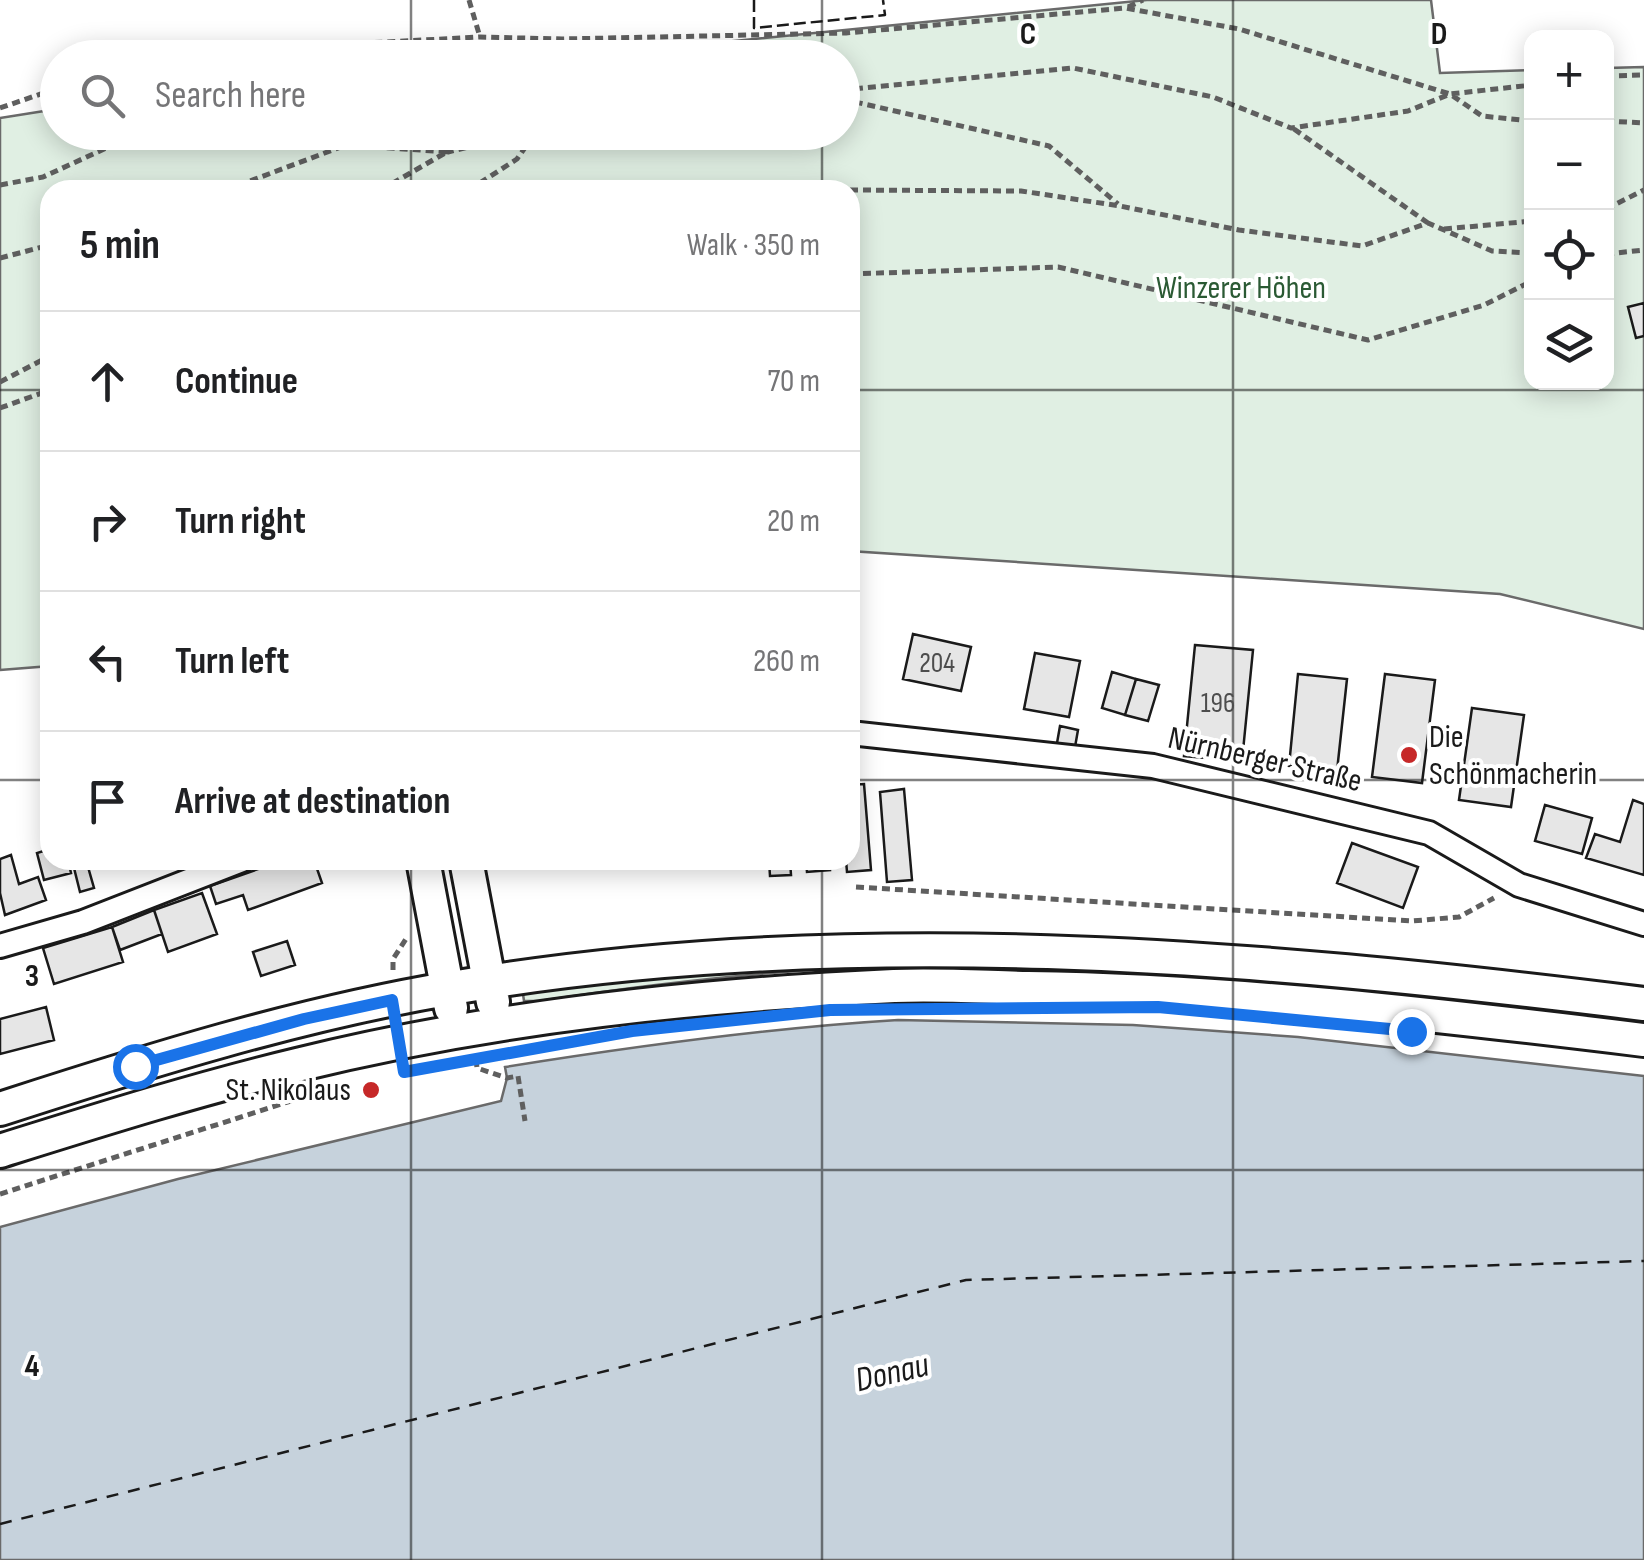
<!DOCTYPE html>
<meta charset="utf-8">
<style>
:root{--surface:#fff;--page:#f2f2f2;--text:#202124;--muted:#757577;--line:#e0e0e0}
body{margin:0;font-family:"Sofia Sans Condensed",sans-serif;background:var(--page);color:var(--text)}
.controls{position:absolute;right:30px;top:30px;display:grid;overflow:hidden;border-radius:20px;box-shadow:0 5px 25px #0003}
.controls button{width:90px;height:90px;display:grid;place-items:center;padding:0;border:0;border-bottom:2px solid var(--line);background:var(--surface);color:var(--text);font:50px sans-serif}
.stop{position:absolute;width:30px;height:30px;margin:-22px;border:8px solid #1a73e8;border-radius:50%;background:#fff}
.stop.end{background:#1a73e8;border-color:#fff;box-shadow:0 2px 10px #0008}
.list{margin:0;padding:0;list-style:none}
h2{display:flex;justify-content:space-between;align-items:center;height:130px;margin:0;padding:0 40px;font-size:42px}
h2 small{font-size:32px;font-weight:400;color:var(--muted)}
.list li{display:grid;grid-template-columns:65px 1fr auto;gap:30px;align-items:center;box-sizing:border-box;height:140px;padding:0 40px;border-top:2px solid var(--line)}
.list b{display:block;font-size:38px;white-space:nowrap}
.list em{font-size:32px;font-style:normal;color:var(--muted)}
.icon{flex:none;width:55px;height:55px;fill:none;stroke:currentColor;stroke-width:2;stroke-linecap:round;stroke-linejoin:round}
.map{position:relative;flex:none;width:1644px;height:1560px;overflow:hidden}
.search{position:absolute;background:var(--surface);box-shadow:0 5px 25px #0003;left:40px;top:40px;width:820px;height:110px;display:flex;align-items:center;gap:25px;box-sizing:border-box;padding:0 35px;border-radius:55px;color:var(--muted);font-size:38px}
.panel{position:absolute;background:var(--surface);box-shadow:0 5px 25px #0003;left:40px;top:180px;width:820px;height:690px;border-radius:30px}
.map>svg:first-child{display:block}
.green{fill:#e0efe3;stroke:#6a6a6a;stroke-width:2.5}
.water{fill:#c6d2dc;stroke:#6a6a6a;stroke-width:2.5}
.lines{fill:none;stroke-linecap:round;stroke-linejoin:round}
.ferry{stroke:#1a1a1a;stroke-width:2.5;stroke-dasharray:12 10;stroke-linecap:butt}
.building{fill:#e6e6e6;stroke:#1a1a1a;stroke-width:2.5}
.minor-casing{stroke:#1a1a1a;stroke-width:28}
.secondary-casing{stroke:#1a1a1a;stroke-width:38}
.path{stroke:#5f5f5f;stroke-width:5;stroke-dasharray:8 5;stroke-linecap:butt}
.minor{stroke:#fff;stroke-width:22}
.secondary{stroke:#fff;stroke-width:32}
.fence{stroke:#1a1a1a;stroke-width:2.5;stroke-dasharray:12 5;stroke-linecap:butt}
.route{stroke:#1a73e8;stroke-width:12}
.grid{fill:none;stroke:#1a1a1a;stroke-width:2.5;stroke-opacity:0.55}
.poi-dot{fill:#c62828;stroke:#fff;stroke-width:4}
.labels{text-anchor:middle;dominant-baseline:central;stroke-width:8;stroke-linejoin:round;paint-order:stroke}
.number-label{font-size:28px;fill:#4d4d4d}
.park-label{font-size:32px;fill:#2b5a34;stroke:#fff}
.poi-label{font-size:32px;fill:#1a1a1a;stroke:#fff;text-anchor:start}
.street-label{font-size:32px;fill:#1a1a1a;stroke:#fff}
.water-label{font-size:35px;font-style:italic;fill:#1a1a1a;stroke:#fff}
.grid-label{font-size:32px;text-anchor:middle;font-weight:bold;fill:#1a1a1a;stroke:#fff;stroke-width:8;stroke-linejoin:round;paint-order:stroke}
</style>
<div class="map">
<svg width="1644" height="1560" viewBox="0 0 1644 1560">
<rect width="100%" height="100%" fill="#fff"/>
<path class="green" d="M1147 0H1431L1440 73 1531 70 1532 382H1606L1607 68 1644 67V629L1500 594 850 551V190H50V666L0 670V118L57 109 58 132H842V58L574 57Z
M960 958C1189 964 1417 985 1644 1013V1020C1388 989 1130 956 872 967 760 971 650 984 539 1001H524L522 987 751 965Z"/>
<path class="water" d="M898 1020 1133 1025 1298 1037 1644 1076V1560H0V1227L178 1179 501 1101 507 1078 505 1067C636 1046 766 1028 898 1020Z"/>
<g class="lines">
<path class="ferry" d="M0 1524 966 1280 1644 1261"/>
</g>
<path class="building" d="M1644 303V336L1636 338 1628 307Z
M913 634 971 647 961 691 903 679Z
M1195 645 1253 650 1242 761 1184 756Z
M1035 653 1080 661 1069 717 1024 709Z
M1112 672 1136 679 1125 715 1102 708Z
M1298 674 1347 679 1337 771 1289 766Z
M1385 674 1435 680 1422 783 1372 777Z
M1136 679 1159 685 1148 721 1125 715Z
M1472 708 1524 715 1511 807 1459 800Z
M1060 726 1078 730 1075 747 1057 743Z
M864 784 871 870 847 872 846 860H850V785Z
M904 789 912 880 887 882 880 792Z
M1633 800 1644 804V875L1586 858 1595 834 1620 842Z
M1545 805 1592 818 1582 854 1535 841Z
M1352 843 1418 867 1403 908 1337 883Z
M50 849V860H68L71 873 44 880 37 853Z
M11 855 19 884 38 877 46 900 5 915 0 893V859Z
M72 860H86L94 888 80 892Z
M284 860H314L322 883 248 910 243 895 216 904 210 886Z
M769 860H790L791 875 770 876Z
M806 860H829L830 870 807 872Z
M202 893 217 934 168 952 154 910Z
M154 910 162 934 120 950 112 927Z
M112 927 123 962 54 984 43 948Z
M287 941 295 965 261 976 253 952Z
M46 1007 54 1040 0 1054V1019Z"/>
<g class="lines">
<defs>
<path id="minor" d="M850 733 1153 766 1429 833 1519 885 1644 924
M0 946 83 922 242 860"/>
<path id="secondary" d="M423 860 451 1008
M466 860 493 1002
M0 1109C148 1061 298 1014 452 988 846 920 1250 955 1644 1004
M0 1151C99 1120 197 1089 297 1065 491 1017 694 995 894 986 938 984 983 987 1028 988 1234 991 1439 1015 1644 1040"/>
</defs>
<use href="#minor" class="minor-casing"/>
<use href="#secondary" class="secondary-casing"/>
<path class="path" d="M469 0 480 37
M1128 7 1143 0
M167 58 235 50 480 37 562 39 846 33 1125 8 1239 29 1450 94 1482 116 1532 121
M545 58 562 39
M1606 76 1644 75
M842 90 1073 68 1213 97 1291 128 1408 111 1450 94 1532 85
M842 99 1049 146 1118 204
M0 108 58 88
M1606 121 1644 123
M1294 129 1428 223
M468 132 448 152 530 132
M0 185 43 177 115 144 154 132
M226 190 346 145 448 152
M381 190 445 153
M469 190 517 159 536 132
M753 190H815
M850 190 1021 191 1120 206 1239 230 1362 246 1428 223 1492 251 1532 253
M1606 209 1644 190
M1444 229 1532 221
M1606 254 1644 250
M0 258 50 245
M850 274 1058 267 1368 340 1484 305 1532 281
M0 382 50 356
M0 408 50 390
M856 887 1412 921 1459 917 1494 898
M393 970V959L406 939V935
M476 1059 477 1068 507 1078 518 1076 525 1121
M0 1194 316 1093"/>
<use href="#minor" class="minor"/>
<use href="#secondary" class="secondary"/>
<path class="fence" d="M754 0V28L885 15 883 0"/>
</g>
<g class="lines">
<path class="route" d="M135 1066 304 1019 392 1000 404 1072 632 1031 830 1010 1158 1007 1411 1031"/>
</g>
<path class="grid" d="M411 0V58M822 0V58M1233 0V1560M411 132V190M822 132V190M0 390H50M850 390H1644M0 780H50M850 780H1644M411 860V1560M822 860V1560M0 1170H1644"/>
<g class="poi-dot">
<circle cx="1409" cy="755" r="10"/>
<circle cx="371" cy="1090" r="10"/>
</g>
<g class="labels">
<g class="number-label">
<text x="937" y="663">204</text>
<text x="1218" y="703">196</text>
</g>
<g class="park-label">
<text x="1241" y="288">Winzerer Höhen</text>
</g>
<g class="poi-label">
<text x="1429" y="737">Die<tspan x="1429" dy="37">Schönmacherin</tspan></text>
<text x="351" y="1090" text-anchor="end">St. Nikolaus</text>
</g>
<g class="street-label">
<text transform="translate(1265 760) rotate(13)">Nürnberger Straße</text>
</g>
<g class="water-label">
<text transform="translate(892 1373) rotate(-13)">Donau</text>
</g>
</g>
<g class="grid-label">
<text x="1028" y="44">C</text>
<text x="1439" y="44">D</text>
<text x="32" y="986">3</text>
<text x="32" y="1376">4</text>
</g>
</svg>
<div class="controls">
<button>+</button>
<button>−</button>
<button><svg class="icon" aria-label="locate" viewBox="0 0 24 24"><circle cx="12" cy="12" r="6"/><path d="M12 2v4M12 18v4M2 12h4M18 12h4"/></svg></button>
<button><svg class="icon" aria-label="layers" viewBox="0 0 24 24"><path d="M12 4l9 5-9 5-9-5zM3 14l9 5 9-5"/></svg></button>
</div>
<div class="stop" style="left:135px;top:1066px"></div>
<div class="stop end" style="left:1411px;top:1031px"></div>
<div class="search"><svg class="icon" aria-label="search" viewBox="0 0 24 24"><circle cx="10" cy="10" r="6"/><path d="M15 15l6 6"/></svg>Search here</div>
<section class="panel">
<h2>5 min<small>Walk · 350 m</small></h2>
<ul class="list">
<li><svg class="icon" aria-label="ahead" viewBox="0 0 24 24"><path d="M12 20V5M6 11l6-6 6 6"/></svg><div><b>Continue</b></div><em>70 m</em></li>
<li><svg class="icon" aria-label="right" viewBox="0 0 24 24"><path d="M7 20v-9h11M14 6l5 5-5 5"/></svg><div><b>Turn right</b></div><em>20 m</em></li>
<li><svg class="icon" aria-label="left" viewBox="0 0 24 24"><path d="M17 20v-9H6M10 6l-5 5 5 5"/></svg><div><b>Turn left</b></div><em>260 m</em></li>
<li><svg class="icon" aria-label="arrive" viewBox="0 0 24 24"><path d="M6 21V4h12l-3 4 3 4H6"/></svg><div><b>Arrive at destination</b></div></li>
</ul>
</section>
</div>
